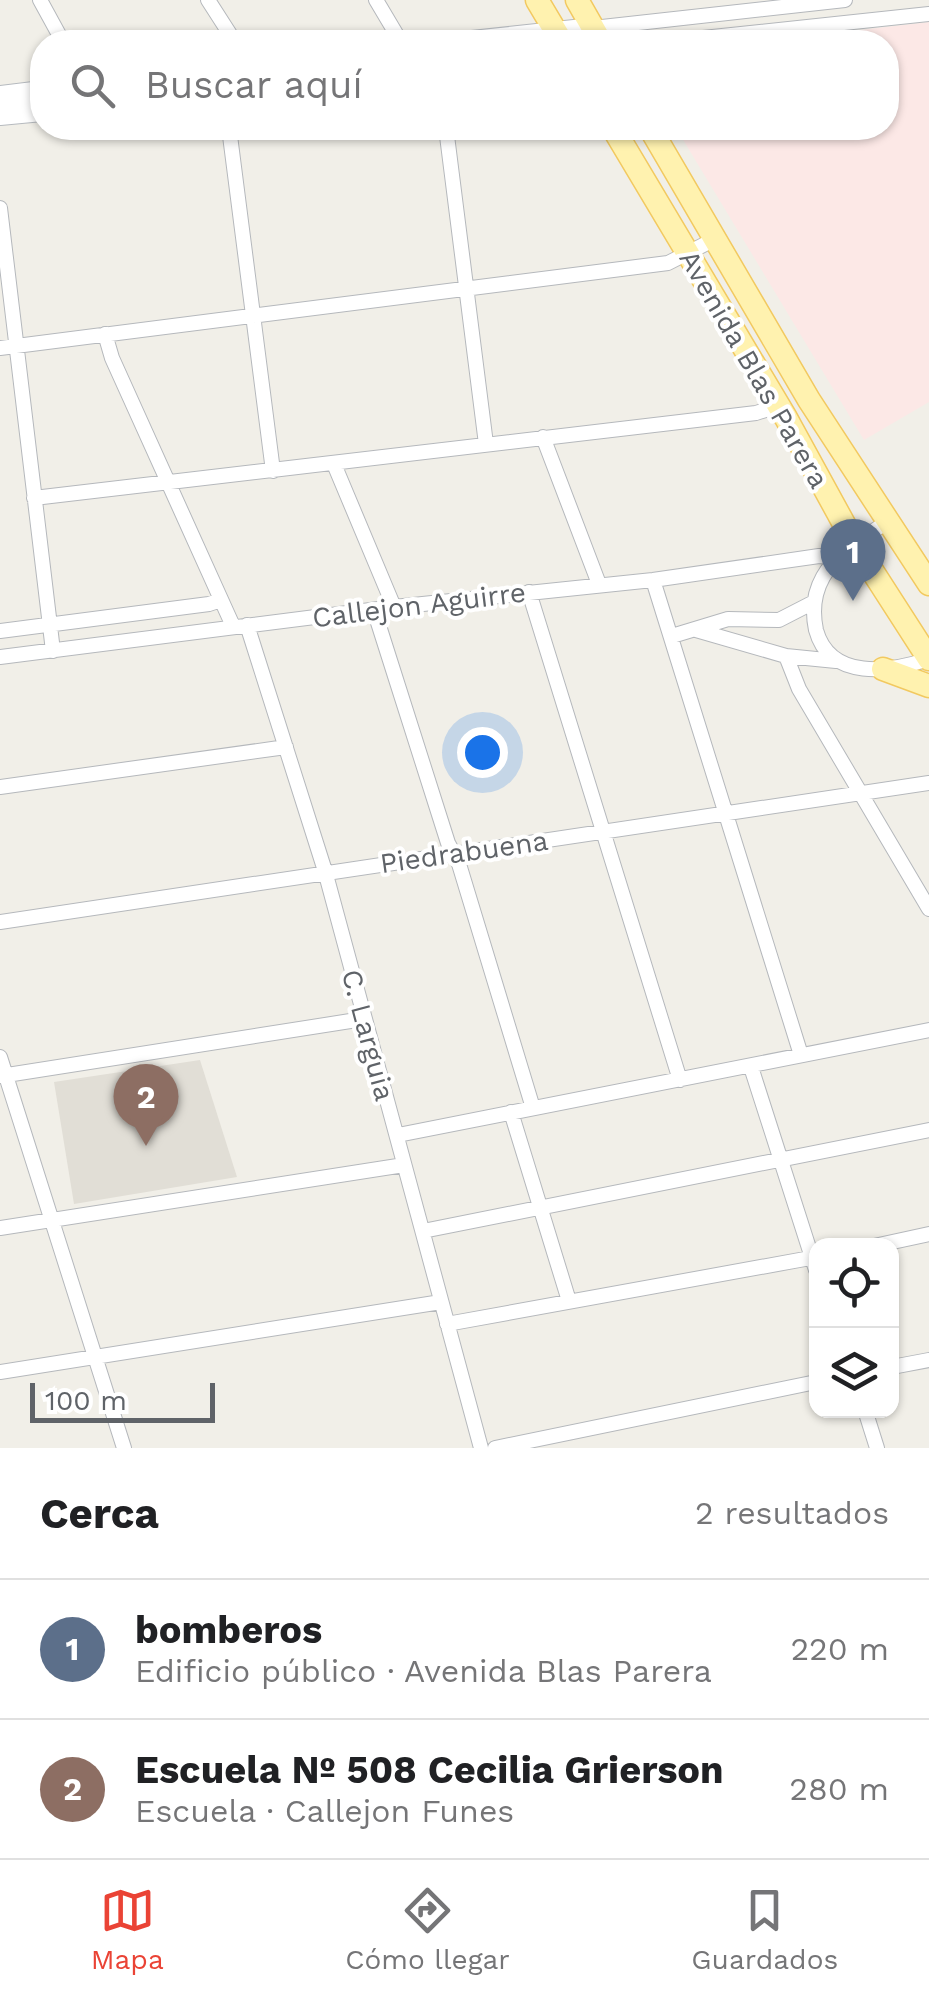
<!DOCTYPE html>
<html lang="es">
<meta charset="utf-8">
<style>
:root{--surface:#fff;--page:#f6f6f6;--text:#202124;--muted:#757577;--line:#e0e0e0;--accent:#ea4335}
body{margin:0;font-family:"Work Sans",sans-serif;background:var(--page);color:var(--text)}
.controls{position:absolute;right:30px;bottom:30px;display:grid;overflow:hidden;border-radius:20px;box-shadow:0 2px 8px #0004}
.controls button{width:90px;height:90px;display:grid;place-items:center;padding:0;border:0;border-bottom:2px solid var(--line);background:var(--surface);color:var(--text);font:50px sans-serif}
.scale{position:absolute;left:30px;bottom:25px;width:185px;box-sizing:border-box;padding-left:10px;border:5px solid #5f6368;border-top:0;font-size:28px;line-height:35px;white-space:nowrap;color:#5f6368;-webkit-text-stroke:8px #fff;paint-order:stroke}
.you{position:absolute;left:482px;top:752px;width:35px;height:35px;margin:-25px;border:8px solid #fff;border-radius:50%;background:#1a73e8;box-shadow:0 0 0 15px #1a73e833}
.badge{display:grid;place-items:center;width:65px;height:65px;border-radius:50%;background:var(--accent);color:#fff;font-size:32px;font-weight:700}
.pin{position:absolute;translate:-50% -82px;filter:drop-shadow(0 2px 5px #0008)}
.pin::after{content:'';position:absolute;top:52px;width:35px;height:30px;background:inherit;clip-path:polygon(0 0,100% 0,50% 100%)}
.list{margin:0;padding:0;list-style:none}
h2{display:flex;justify-content:space-between;align-items:center;height:130px;margin:0;padding:0 40px;font-size:42px}
h2 small{font-size:32px;font-weight:400;color:var(--muted)}
.list li{display:grid;grid-template-columns:65px 1fr auto;gap:30px;align-items:center;box-sizing:border-box;height:140px;padding:0 40px;border-top:2px solid var(--line)}
.list b{display:block;font-size:38px;white-space:nowrap}
.list p{margin:0;font-size:32px;white-space:nowrap;color:var(--muted)}
.list em{font-size:32px;font-style:normal;color:var(--muted)}
.icon{flex:none;width:55px;height:55px;fill:none;stroke:currentColor;stroke-width:2;stroke-linecap:round;stroke-linejoin:round}
.map{position:relative;flex:none;width:929px;height:1448px;overflow:hidden}
.search{position:absolute;background:var(--surface);box-shadow:0 2px 8px #0004;left:30px;right:30px;top:30px;height:110px;display:flex;align-items:center;gap:25px;box-sizing:border-box;padding:0 35px;border-radius:40px;color:var(--muted);font-size:38px}
.sheet{height:410px;background:var(--surface)}
nav{display:flex;justify-content:space-around;align-items:center;box-sizing:border-box;height:140px;border-top:2px solid var(--line);background:var(--surface);font-size:28px;color:var(--muted)}
nav a{display:grid;justify-items:center;gap:5px}
nav .on{color:var(--accent)}
.map>svg:first-child{display:block}
.education{fill:#e1ded6}
.medical{fill:#fce8e6}
.lines{fill:none;stroke-linecap:round;stroke-linejoin:round}
.minor-casing{stroke:#b5b8bc;stroke-width:16}
.secondary-casing{stroke:#b6babf;stroke-width:22}
.primary-casing{stroke:#f2c960;stroke-width:25}
.minor{stroke:#fff;stroke-width:14}
.secondary{stroke:#fff;stroke-width:20}
.primary{stroke:#fff2af;stroke-width:22}
.labels{text-anchor:middle;dominant-baseline:central;stroke-width:8;stroke-linejoin:round;paint-order:stroke}
.street-label{font-size:28px;fill:#5f6368;stroke:#fff}
</style>
<div class="map">
<svg width="929" height="1448" viewBox="0 0 929 1448">
<rect width="100%" height="100%" fill="#f1efe8"/>
<path class="education" d="M200 1060 237 1177 74 1204 54 1082Z"/>
<path class="medical" d="M929 22V402L864 440 676 128H886V42H758Z"/>
<g class="lines">
<defs>
<path id="minor" d="M40 0 63 42
M208 0 235 42
M376 0 401 42
M593 28 845 0
M665 42 929 14
M229 128 273 471
M446 128 486 444
M0 208 53 651
M105 334 112 358 233 626
M0 348 668 263 715 239
M543 437 599 584
M334 464 394 607
M34 498 756 413 778 406
M888 521C866 537 837 552 823 577 814 593 812 611 816 630 830 681 890 672 929 659
M653 580 801 1055
M529 592 680 1080
M374 610 448 843 459 864 533 1108
M247 625 325 871 481 1448
M696 630 786 656 836 661
M0 631 209 604 221 600
M672 636 728 619 779 620 814 602
M786 656 799 689 929 909
M0 657 394 607 653 580 819 556 838 558
M0 787 286 747
M0 922 929 783
M0 1057 124 1448
M751 1067 816 1270
M0 1076 363 1019
M511 1112 569 1301
M398 1135 929 1030
M0 1228 404 1165
M423 1231 929 1130
M874 1246 929 1234
M447 1324 816 1257
M892 1367 929 1360
M0 1372 441 1302
M865 1410 877 1448
M495 1448 816 1382"/>
<path id="secondary" d="M463 42 593 28
M0 96 42 91
M0 115 42 111"/>
<path id="primary" d="M537 0 562 42
M577 0 601 42
M613 128 786 418 855 544 929 659
M650 128 809 400 929 584
M883 669 929 686"/>
</defs>
<use href="#minor" class="minor-casing"/>
<use href="#secondary" class="secondary-casing"/>
<use href="#primary" class="primary-casing"/>
<use href="#minor" class="minor"/>
<use href="#secondary" class="secondary"/>
<use href="#primary" class="primary"/>
</g>
<g class="labels">
<g class="street-label">
<text transform="translate(754 369) rotate(60)">Avenida Blas Parera</text>
<text transform="translate(419 605) rotate(-7)">Callejon Aguirre</text>
<text transform="translate(464 852) rotate(-8)">Piedrabuena</text>
<text transform="translate(368 1035) rotate(75)">C. Larguia</text>
</g>
</g>
</svg>
<div class="controls">
<button><svg class="icon" aria-label="locate" viewBox="0 0 24 24"><circle cx="12" cy="12" r="6"/><path d="M12 2v4M12 18v4M2 12h4M18 12h4"/></svg></button>
<button><svg class="icon" aria-label="layers" viewBox="0 0 24 24"><path d="M12 4l9 5-9 5-9-5zM3 14l9 5 9-5"/></svg></button>
</div>
<div class="scale">100 m</div>
<div class="you"></div>
<div class="pin badge" style="left:853px;top:601px;background:#5c6f8a">1</div>
<div class="pin badge" style="left:146px;top:1146px;background:#8d6e63">2</div>
<div class="search"><svg class="icon" aria-label="search" viewBox="0 0 24 24"><circle cx="10" cy="10" r="6"/><path d="M15 15l6 6"/></svg>Buscar aquí</div>
</div>
<section class="sheet">
<h2>Cerca<small>2 resultados</small></h2>
<ul class="list">
<li><span class="badge" style="background:#5c6f8a">1</span><div><b>bomberos</b><p>Edificio público · Avenida Blas Parera</p></div><em>220 m</em></li>
<li><span class="badge" style="background:#8d6e63">2</span><div><b>Escuela Nº 508 Cecilia Grierson</b><p>Escuela · Callejon Funes</p></div><em>280 m</em></li>
</ul>
</section>
<nav>
<a class="on"><svg class="icon" aria-label="map" viewBox="0 0 24 24"><path d="M3 6l6-2 6 2 6-2v14l-6 2-6-2-6 2zM9 4v14M15 6v14"/></svg>Mapa</a>
<a><svg class="icon" aria-label="directions" viewBox="0 0 24 24"><path d="M12 3l9 9-9 9-9-9zM9 14v-3h6M13 9l2 2-2 2"/></svg>Cómo llegar</a>
<a><svg class="icon" aria-label="saved" viewBox="0 0 24 24"><path d="M7 4h10v16l-5-4-5 4z"/></svg>Guardados</a>
</nav>
